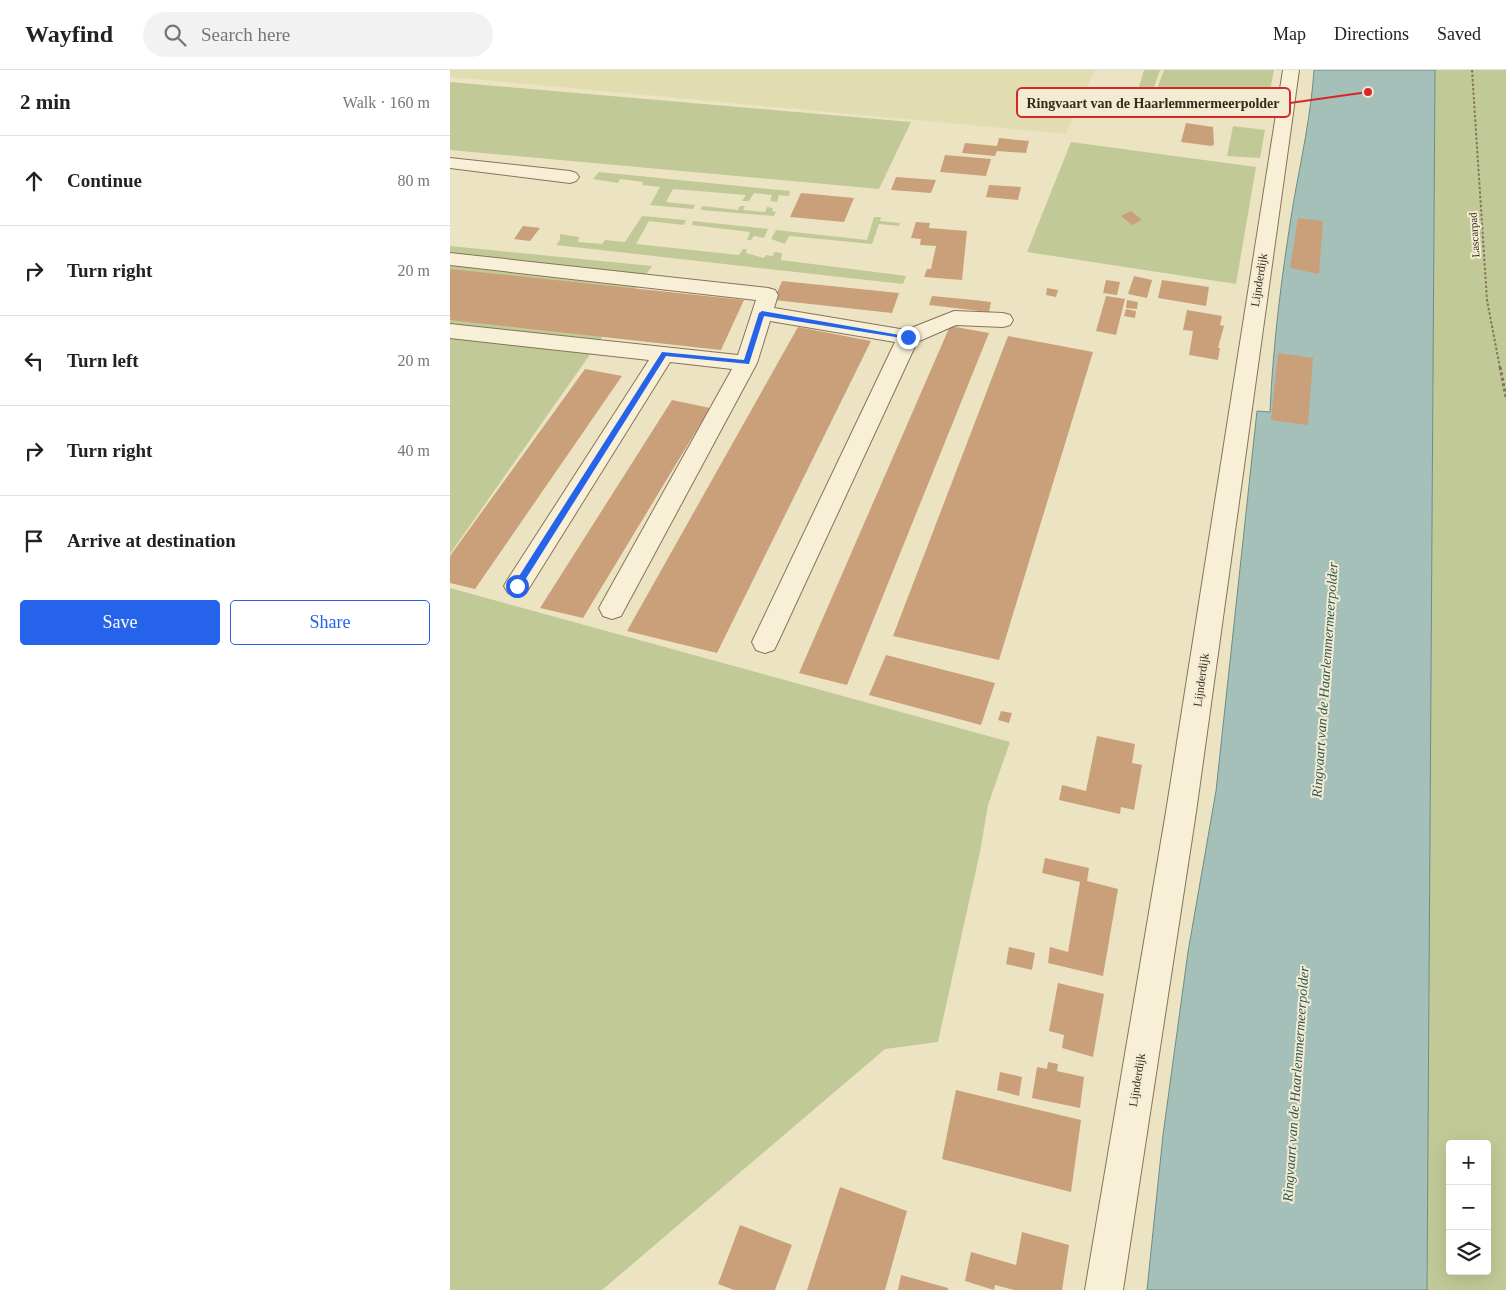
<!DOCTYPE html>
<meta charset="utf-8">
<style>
:root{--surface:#fff;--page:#f2f2f2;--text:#222;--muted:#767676;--line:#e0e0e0;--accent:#2563eb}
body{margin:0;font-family:"Times New Roman",serif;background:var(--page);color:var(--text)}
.controls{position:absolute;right:15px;bottom:15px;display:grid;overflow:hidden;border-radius:5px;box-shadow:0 5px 20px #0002}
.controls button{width:45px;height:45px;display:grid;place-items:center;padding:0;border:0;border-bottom:1px solid var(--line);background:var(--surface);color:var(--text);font:25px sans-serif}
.stop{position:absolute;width:15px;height:15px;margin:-11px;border:4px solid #2563eb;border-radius:50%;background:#fff}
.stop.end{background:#2563eb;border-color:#fff;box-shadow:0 1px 5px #0008}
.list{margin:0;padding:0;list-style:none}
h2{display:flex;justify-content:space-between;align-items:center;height:65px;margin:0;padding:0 20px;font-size:21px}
h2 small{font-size:16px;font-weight:400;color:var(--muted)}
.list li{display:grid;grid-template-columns:32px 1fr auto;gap:15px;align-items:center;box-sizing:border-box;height:90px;padding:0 20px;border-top:1px solid var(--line)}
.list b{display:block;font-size:19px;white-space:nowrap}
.list em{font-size:16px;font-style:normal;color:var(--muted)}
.actions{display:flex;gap:10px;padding:15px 20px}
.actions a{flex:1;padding:11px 0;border:1px solid var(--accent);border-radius:5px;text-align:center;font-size:18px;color:var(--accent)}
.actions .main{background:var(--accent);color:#fff}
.icon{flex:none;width:28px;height:28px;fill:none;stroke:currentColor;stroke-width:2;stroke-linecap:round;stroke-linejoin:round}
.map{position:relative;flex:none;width:1056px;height:1220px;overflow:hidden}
header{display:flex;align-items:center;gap:30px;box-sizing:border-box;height:70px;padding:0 25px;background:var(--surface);border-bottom:1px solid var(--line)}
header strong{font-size:24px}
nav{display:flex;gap:28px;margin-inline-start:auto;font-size:18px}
.search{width:350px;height:45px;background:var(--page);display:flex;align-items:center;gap:12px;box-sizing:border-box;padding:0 18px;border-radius:28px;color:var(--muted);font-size:19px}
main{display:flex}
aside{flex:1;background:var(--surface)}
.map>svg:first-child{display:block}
.farmland{fill:#e2ddb0}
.green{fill:#c1ca97;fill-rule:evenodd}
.water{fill:#a5bfb9;stroke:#6c8d87}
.building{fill:#c9a07a}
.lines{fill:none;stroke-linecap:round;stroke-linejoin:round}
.minor-casing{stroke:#86745a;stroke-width:2}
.path-far1{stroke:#86745a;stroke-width:2;stroke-dasharray:2.5 2;stroke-linecap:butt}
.path{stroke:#86745a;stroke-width:3;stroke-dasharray:3 2.5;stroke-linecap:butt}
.minor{fill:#f7efd6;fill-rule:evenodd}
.route{fill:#2563eb}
.labels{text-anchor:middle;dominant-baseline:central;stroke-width:4;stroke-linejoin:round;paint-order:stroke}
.far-street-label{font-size:11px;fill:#362b1e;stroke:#f4ecd2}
.street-label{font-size:12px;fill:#362b1e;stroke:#f4ecd2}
.water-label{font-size:14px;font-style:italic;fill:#2e5555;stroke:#f4ecd2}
.leader{fill:none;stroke:#d62828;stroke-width:2}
.callout-dot{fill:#d62828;stroke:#f4ecd2;stroke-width:2}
.callout{fill:#f4ecd2;stroke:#d62828;stroke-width:2}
.callout-label{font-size:14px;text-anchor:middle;font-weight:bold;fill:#362b1e}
</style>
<header>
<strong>Wayfind</strong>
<div class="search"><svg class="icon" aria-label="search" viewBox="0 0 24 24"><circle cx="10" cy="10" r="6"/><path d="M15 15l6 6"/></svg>Search here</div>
<nav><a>Map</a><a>Directions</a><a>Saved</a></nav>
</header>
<main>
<aside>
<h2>2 min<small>Walk · 160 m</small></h2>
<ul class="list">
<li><svg class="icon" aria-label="ahead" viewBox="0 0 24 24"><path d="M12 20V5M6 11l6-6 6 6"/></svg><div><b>Continue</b></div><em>80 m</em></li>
<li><svg class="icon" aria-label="right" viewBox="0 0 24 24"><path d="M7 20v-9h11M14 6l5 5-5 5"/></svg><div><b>Turn right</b></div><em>20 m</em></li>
<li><svg class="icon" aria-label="left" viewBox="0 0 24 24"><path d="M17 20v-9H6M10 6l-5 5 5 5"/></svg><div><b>Turn left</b></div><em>20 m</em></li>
<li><svg class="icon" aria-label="right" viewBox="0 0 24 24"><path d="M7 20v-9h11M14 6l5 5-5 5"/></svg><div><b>Turn right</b></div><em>40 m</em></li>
<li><svg class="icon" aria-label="arrive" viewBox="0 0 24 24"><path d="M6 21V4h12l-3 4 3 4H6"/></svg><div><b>Arrive at destination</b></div></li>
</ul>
<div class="actions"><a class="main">Save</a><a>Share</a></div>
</aside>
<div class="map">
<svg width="1056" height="1220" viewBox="0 0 1056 1220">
<rect width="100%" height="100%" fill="#ece3c3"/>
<path class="farmland" d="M0 0H645L616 64 0 7Z"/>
<path class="green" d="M694 0H710L698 35 684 33Z
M714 0H824L816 42 704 27Z
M985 0H1056V1220H977ZM1000 1074H1037V1201H1000Z
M0 12 461 52 429 119 0 80Z
M783 56 815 60 810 88 777 86Z
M621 72 806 97 786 214 577 182Z
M149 102 340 121 339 126 329 125 327 132 320 131 322 125 304 123 299 131H292L296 125 223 119 216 132 245 135 243 139 200 135 210 117 192 115 193 112 170 109 168 113 143 109Z
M252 136 288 140 290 136H295L293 140 315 142 317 137 323 138 322 141 326 142 324 146 251 140Z
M192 146 236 150 234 155 199 151 186 174 289 185 293 179H297L296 183 314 188 316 185 323 186 324 182 332 183 331 190 456 206 453 214 106 175 110 170V164L129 167 128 172 152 174 155 170 175 172Z
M424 147H431L430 151 450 153 449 156 429 154 422 174 339 166 335 174 321 169 326 160 417 170Z
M243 151 318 159 314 168 304 166 301 170H297L300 162 242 155Z
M0 176 202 196 0 484Z
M0 518 560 672 538 735 530 782 488 972 435 979 152 1220H0Z"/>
<path class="water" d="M864 0H985L977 1220H697L713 1065 738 882 766 721 807 341 820 342C823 273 832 203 843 135 851 90 861 45 864 0Z"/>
<path class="building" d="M736 53 763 57 764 74 762 76 731 72Z
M549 68 579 71 576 83 547 81 545 86 512 83 515 73 547 76Z
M495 85 541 89 536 106 490 102Z
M446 107 486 110 481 123 441 120Z
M539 115 571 117 568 130 536 127Z
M351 123 404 128 394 152 340 147Z
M681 141 692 150 682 155 671 146Z
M848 148 873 151 869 204 840 198Z
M466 152 480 153 479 158 517 161 512 210 474 207 477 199H481L486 176 470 175 471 169 461 168Z
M73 156 90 158 80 171 64 169Z
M0 199 294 230 271 280 0 250Z
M684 206 702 210 697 228 678 224Z
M656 210 670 212 667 225 653 223Z
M712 210 759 217 756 236 708 228Z
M332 211 449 223 442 243 324 230Z
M597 218 608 220 606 227 596 225Z
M482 226 524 230 541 232 539 242 479 235Z
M656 226 675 229 666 265 646 261Z
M677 230 688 232 687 239 676 238Z
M676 239 686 241 685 248 674 246Z
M737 240 772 246 770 255 774 256 768 278H770L768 290 739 285 743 261 733 260Z
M500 256 539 263 397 615 349 603Z
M348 257 421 271 267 583 177 561Z
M558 266 643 282 549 590 443 566Z
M828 283 863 288 858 355 821 350Z
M135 299 172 306 25 519 0 513V486Z
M222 330 260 338 133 548 90 538Z
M436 585 545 613 531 655 419 625Z
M551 641 562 643 559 653 548 650Z
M647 666 685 674 682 693 692 695 684 740 671 737 670 744 609 730 612 715 636 721Z
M595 788 639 798 637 811 668 819 653 906 598 893 600 877 618 882 630 812 592 803Z
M559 877 585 883 582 900 556 894Z
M608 913 654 924 643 987 612 978 614 965 599 961Z
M598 992 608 994 607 1001 634 1007 630 1038 582 1028 587 997 597 999Z
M550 1002 572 1007 569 1026 547 1020Z
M506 1020 631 1050 621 1122 492 1089Z
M390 1117 457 1141 435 1220H357Z
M290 1155 342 1175 325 1220H284L268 1214Z
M572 1162 619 1175 612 1220H564L545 1215 544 1220 515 1211 521 1182 566 1195Z
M451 1205 498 1218V1220H448Z"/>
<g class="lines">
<defs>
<path id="minor" d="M833 0H849L746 742 673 1220H635L716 742Z
M0 88 120 101 126 103 129 107 126 111 120 113 0 98Z
M0 183 318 218 325 220 328 225 324 238 456 260 504 241 553 243 560 245 563 250 560 255 553 257 506 255 467 272 328 572 324 580 315 583 306 580 302 572 445 272 320 251 307 293 171 546 162 549 153 546 149 538 282 299 220 292 76 523 67 526 58 523 54 516 58 509 199 290 0 268V254L288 285 306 230 0 195Z"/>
</defs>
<use href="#minor" class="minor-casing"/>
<path class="path-far1" d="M1022 0 1037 230 1050 298"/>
<path class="path" d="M1050 297 1056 327"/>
<use href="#minor" class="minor"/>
</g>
<path class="route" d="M312 241 461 267 458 269 314 246 299 294 216 286 70 518H64V514L212 282 294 290 309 243Z"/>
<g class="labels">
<g class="far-street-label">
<text transform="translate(1024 165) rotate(-94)">Lascarpad</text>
</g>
<g class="street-label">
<text transform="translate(809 210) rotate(-81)">Lijnderdijk</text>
<text transform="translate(751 610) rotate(-82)">Lijnderdijk</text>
<text transform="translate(687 1010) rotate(-81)">Lijnderdijk</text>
</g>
<g class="water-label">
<text transform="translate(875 610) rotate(-86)">Ringvaart van de Haarlemmermeerpolder</text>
<text transform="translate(846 1014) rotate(-86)">Ringvaart van de Haarlemmermeerpolder</text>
</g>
</g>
<path class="leader" d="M918 22L840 33"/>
<circle class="callout-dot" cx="918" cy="22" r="5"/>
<rect class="callout" x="567" y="18" width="273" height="29" rx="5"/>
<g class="callout-label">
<text x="703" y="38">Ringvaart van de Haarlemmermeerpolder</text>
</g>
</svg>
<div class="controls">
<button>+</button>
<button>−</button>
<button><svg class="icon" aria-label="layers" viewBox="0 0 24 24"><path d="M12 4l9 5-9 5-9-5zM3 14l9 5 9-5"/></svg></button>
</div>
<div class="stop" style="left:67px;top:516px"></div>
<div class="stop end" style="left:458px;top:267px"></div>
</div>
</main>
